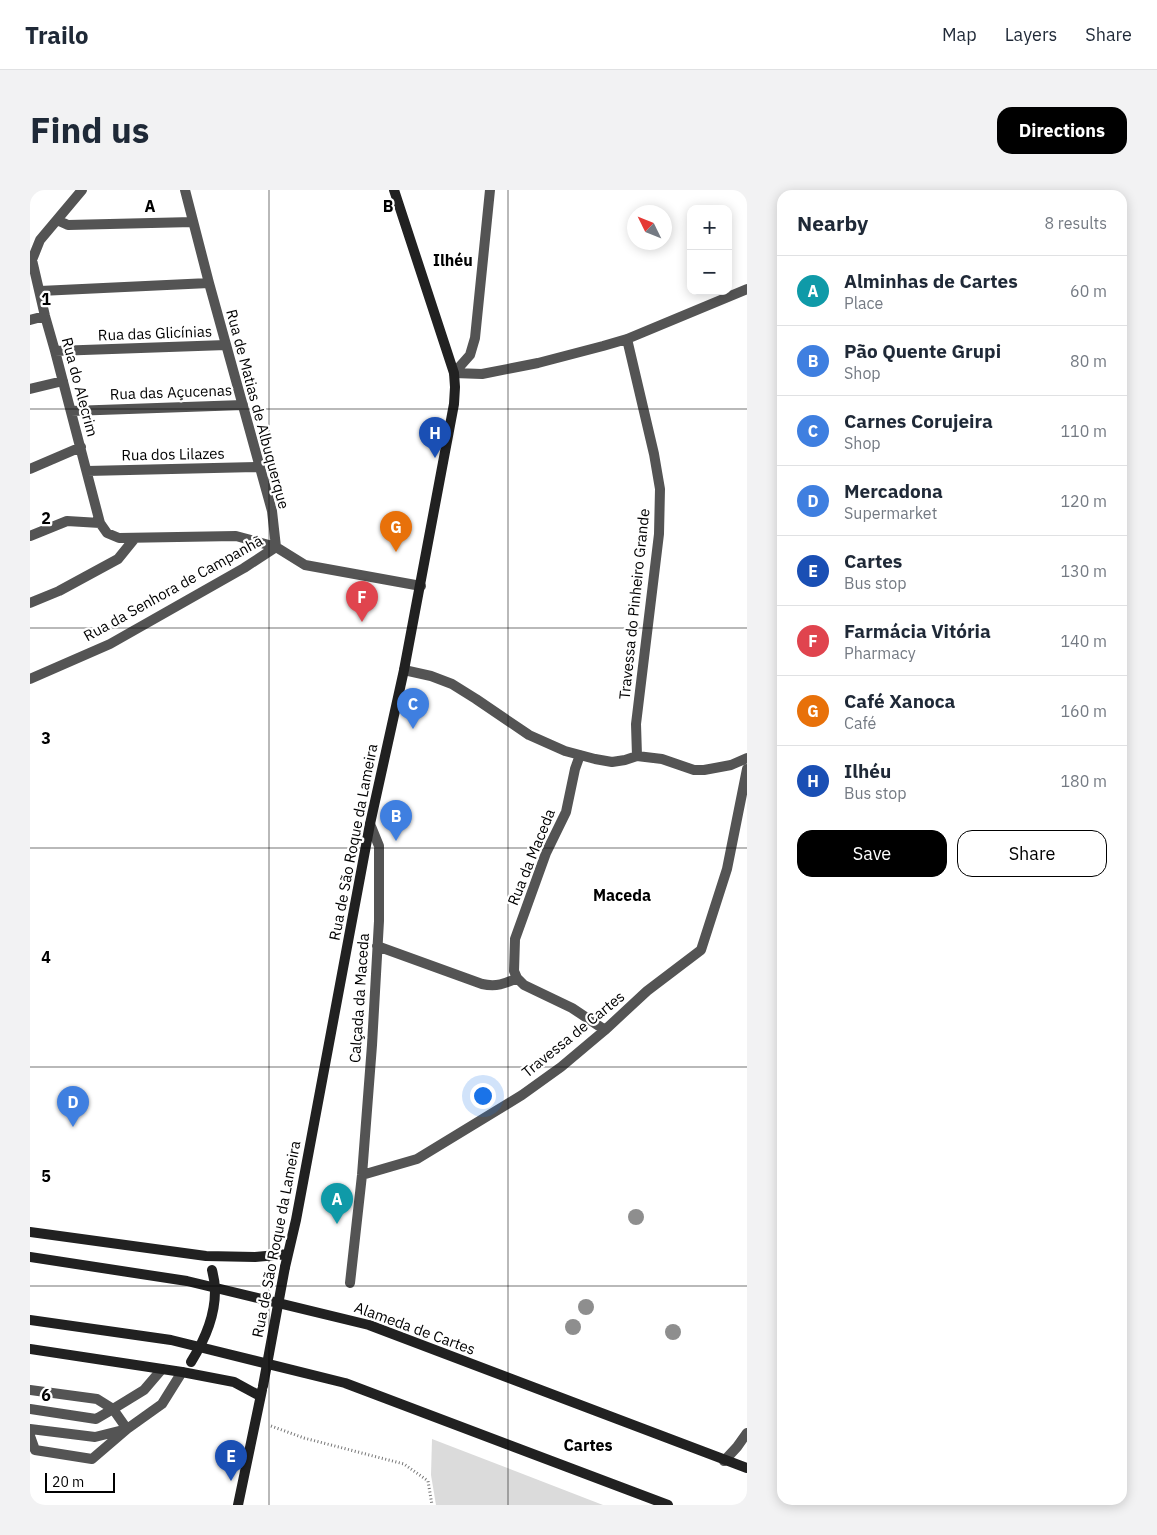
<!DOCTYPE html>
<meta charset="utf-8">
<style>
:root{--surface:#fff;--page:#f2f2f3;--text:#1f2937;--muted:#747a83;--line:#e0e1e3;--accent:#000}
body{margin:0;font-family:"IBM Plex Sans",sans-serif;background:var(--page);color:var(--text)}
.controls{position:absolute;right:15px;top:15px;display:grid;overflow:hidden;border-radius:10px;box-shadow:0 2px 12px #0003}
.controls button{width:45px;height:45px;display:grid;place-items:center;padding:0;border:0;border-bottom:1px solid var(--line);background:var(--surface);color:var(--text);font:25px sans-serif}
.compass{position:absolute;left:597px;top:15px;width:45px;height:45px;border-radius:50%;background:var(--surface);box-shadow:0 2px 12px #0003;rotate:313deg}
.scale{position:absolute;left:15px;bottom:12px;width:70px;box-sizing:border-box;padding-left:5px;border:2px solid #000;border-top:0;font-size:14px;line-height:18px;white-space:nowrap;color:#000;-webkit-text-stroke:4px #fff;paint-order:stroke}
.you{position:absolute;left:452px;top:905px;width:18px;height:18px;margin:-12px;border:4px solid #fff;border-radius:50%;background:#1a73e8;box-shadow:0 0 0 8px #1a73e833}
.badge{display:grid;place-items:center;width:32px;height:32px;border-radius:50%;background:var(--accent);color:#fff;font-size:16px;font-weight:700}
.pin{position:absolute;translate:-50% -41px;filter:drop-shadow(0 1px 2px #0008)}
.pin::after{content:'';position:absolute;top:26px;width:18px;height:15px;background:inherit;clip-path:polygon(0 0,100% 0,50% 100%)}
.list{margin:0;padding:0;list-style:none}
h2{display:flex;justify-content:space-between;align-items:center;height:65px;margin:0;padding:0 20px;font-size:21px}
h2 small{font-size:16px;font-weight:400;color:var(--muted)}
.list li{display:grid;grid-template-columns:32px 1fr auto;gap:15px;align-items:center;box-sizing:border-box;height:70px;padding:0 20px;border-top:1px solid var(--line)}
.list b{display:block;font-size:19px;white-space:nowrap}
.list p{margin:0;font-size:16px;white-space:nowrap;color:var(--muted)}
.list em{font-size:16px;font-style:normal;color:var(--muted)}
.actions{display:flex;gap:10px;padding:15px 20px}
.actions a{flex:1;padding:11px 0;border:1px solid var(--accent);border-radius:15px;text-align:center;font-size:18px;color:var(--accent)}
.actions .main{background:var(--accent);color:#fff}
.map{position:relative;flex:none;width:717px;height:1315px;overflow:hidden;border-radius:15px}
header{display:flex;align-items:center;gap:30px;box-sizing:border-box;height:70px;padding:0 25px;background:var(--surface);border-bottom:1px solid var(--line)}
header strong{font-size:24px}
nav{display:flex;gap:28px;margin-inline-start:auto;font-size:18px}
.intro{display:flex;align-items:center;justify-content:space-between;box-sizing:border-box;height:120px;padding:0 30px}
h1{margin:0;font-size:35px}
.button{padding:12px 22px;border-radius:15px;background:var(--accent);color:#fff;font-size:18px;font-weight:700}
main{display:flex;gap:30px;padding:0 30px}
aside{flex:1;background:var(--surface);border-radius:15px;box-shadow:0 2px 12px #0003}
.map>svg:first-child{display:block}
.green{fill:#dbdbdb}
.lines{fill:none;stroke-linecap:round;stroke-linejoin:round}
.path{stroke:#767676;stroke-width:3;stroke-dasharray:1 2.5;stroke-linecap:butt}
.lane{stroke:#545454;stroke-width:10}
.street{stroke:#545454;stroke-width:10}
.secondary{stroke:#212121;stroke-width:10}
.secondary-bridge{stroke:#212121;stroke-width:10}
.tree{fill:#8e8e8e}
.grid{fill:none;stroke:#000;stroke-width:1;stroke-opacity:0.55}
.labels{text-anchor:middle;dominant-baseline:central;stroke-width:4.5;stroke-linejoin:round;paint-order:stroke}
.street-label{font-size:15px;fill:#000;stroke:#fff}
.neighbourhood-label{font-size:16px;font-weight:bold;fill:#000;stroke:#fff}
.grid-label{font-size:16px;text-anchor:middle;font-weight:bold;fill:#000;stroke:#fff;stroke-width:4.5;stroke-linejoin:round;paint-order:stroke}
</style>
<header>
<strong>Trailo</strong>
<nav><a>Map</a><a>Layers</a><a>Share</a></nav>
</header>
<div class="intro"><h1>Find us</h1><a class="button">Directions</a></div>
<main>
<div class="map">
<svg width="717" height="1315" viewBox="0 0 717 1315">
<rect width="100%" height="100%" fill="#fff"/>
<path class="green" d="M402 1249 573 1315H406L401 1285Z"/>
<g class="lines">
<path class="path" d="M241 1236 274 1248 374 1274 398 1291 402 1315"/>
<path class="lane" d="M0 1200 67 1209 83 1219 114 1200 132 1179
M0 1219 66 1229 83 1219 97 1239 65 1247 0 1239
M0 1246 5 1260 62 1269 97 1239 132 1214 152 1182
M694 1271 707 1257 717 1243"/>
<path class="street" d="M155 0 179 93 242 321 246 357 275 375 391 396
M27 30 38 35 163 32
M2 70 15 126 25 161 70 333 77 343 89 348 206 346 246 357
M2 70 10 50 52 0
M10 101 179 93
M0 130 15 126
M597 149 624 264 630 299 629 344 606 534 607 566
M25 161 196 155
M424 183 452 184 508 173 573 156 597 149 717 99
M424 183 440 165 445 148 460 0
M0 199 33 191
M41 221 213 215
M0 279 51 257
M57 281 230 277
M0 346 37 331 70 333
M0 413 29 401 88 369 105 348
M374 480 401 486 422 494 446 509 499 545 535 561 565 569 582 572 595 570 607 566 632 569 664 580H674L701 575 717 568
M0 489 80 454 214 378 246 357
M550 565 545 579 536 622 516 663 485 749 484 781 487 788 494 795 542 818 575 840
M347 756 452 794C466 797 475 794 487 788
M332 985 387 969 492 905 531 877 575 840 617 801 671 760 697 679 717 579
M320 1093 332 985 342 855 349 731V656L340 634"/>
<path class="secondary" d="M0 1042 176 1066 225 1067 258 1064
M0 1067 157 1091 339 1135 717 1278
M255 1077 266 1030 340 634 374 480 424 214 425 197 424 183 364 0
M0 1130 141 1150 315 1193 638 1315
M0 1159 152 1182 204 1192 230 1206
M208 1315 232 1200"/>
<path class="secondary-bridge" d="M161 1172C178 1145 191 1112 182 1080
M233 1196 255 1077"/>
</g>
<g class="tree">
<circle cx="606" cy="1027" r="8"/>
<circle cx="556" cy="1117" r="8"/>
<circle cx="543" cy="1137" r="8"/>
<circle cx="643" cy="1142" r="8"/>
</g>
<path class="grid" d="M239 0V1315M478 0V1315M0 219H717M0 438H717M0 658H717M0 877H717M0 1096H717"/>
<g class="labels">
<g class="street-label">
<text transform="translate(125 143) rotate(-2)">Rua das Glicínias</text>
<text transform="translate(50 197) rotate(75)">Rua do Alecrim</text>
<text transform="translate(141 202) rotate(-2)">Rua das Açucenas</text>
<text transform="translate(228 219) rotate(75)">Rua de Matias de Albuquerque</text>
<text transform="translate(143 264) rotate(-1)">Rua dos Lilazes</text>
<text transform="translate(143 398) rotate(-29)">Rua da Senhora de Campanhã</text>
<text transform="translate(604 414) rotate(-84)">Travessa do Pinheiro Grande</text>
<text transform="translate(323 652) rotate(-79)">Rua de São Roque da Lameira</text>
<text transform="translate(501 667) rotate(-68)">Rua da Maceda</text>
<text transform="translate(329 808) rotate(-86)">Calçada da Maceda</text>
<text transform="translate(543 844) rotate(-39)">Travessa de Cartes</text>
<text transform="translate(246 1049) rotate(-79)">Rua de São Roque da Lameira</text>
<text transform="translate(385 1138) rotate(20)">Alameda de Cartes</text>
</g>
<g class="neighbourhood-label">
<text x="423" y="70">Ilhéu</text>
<text x="592" y="705">Maceda</text>
<text x="558" y="1255">Cartes</text>
</g>
</g>
<g class="grid-label">
<text x="120" y="22">A</text>
<text x="358" y="22">B</text>
<text x="16" y="115">1</text>
<text x="16" y="334">2</text>
<text x="16" y="554">3</text>
<text x="16" y="773">4</text>
<text x="16" y="992">5</text>
<text x="16" y="1211">6</text>
</g>
</svg>
<div class="controls">
<button>+</button>
<button>−</button>
</div>
<svg class="compass" viewBox="-18 -18 36 36"><path d="M0-13l5 13h-10z" fill="#e53935"/><path d="M0 13l5-13h-10z" fill="#747a83"/></svg>
<div class="scale">20 m</div>
<div class="you"></div>
<div class="pin badge" style="left:307px;top:1034px;background:#0f9aa8">A</div>
<div class="pin badge" style="left:366px;top:651px;background:#3f7fe0">B</div>
<div class="pin badge" style="left:383px;top:539px;background:#3f7fe0">C</div>
<div class="pin badge" style="left:43px;top:937px;background:#3f7fe0">D</div>
<div class="pin badge" style="left:201px;top:1291px;background:#1a4fb4">E</div>
<div class="pin badge" style="left:332px;top:432px;background:#e0444e">F</div>
<div class="pin badge" style="left:366px;top:362px;background:#e8710a">G</div>
<div class="pin badge" style="left:405px;top:268px;background:#1a4fb4">H</div>
</div>
<aside>
<h2>Nearby<small>8 results</small></h2>
<ul class="list">
<li><span class="badge" style="background:#0f9aa8">A</span><div><b>Alminhas de Cartes</b><p>Place</p></div><em>60 m</em></li>
<li><span class="badge" style="background:#3f7fe0">B</span><div><b>Pão Quente Grupi</b><p>Shop</p></div><em>80 m</em></li>
<li><span class="badge" style="background:#3f7fe0">C</span><div><b>Carnes Corujeira</b><p>Shop</p></div><em>110 m</em></li>
<li><span class="badge" style="background:#3f7fe0">D</span><div><b>Mercadona</b><p>Supermarket</p></div><em>120 m</em></li>
<li><span class="badge" style="background:#1a4fb4">E</span><div><b>Cartes</b><p>Bus stop</p></div><em>130 m</em></li>
<li><span class="badge" style="background:#e0444e">F</span><div><b>Farmácia Vitória</b><p>Pharmacy</p></div><em>140 m</em></li>
<li><span class="badge" style="background:#e8710a">G</span><div><b>Café Xanoca</b><p>Café</p></div><em>160 m</em></li>
<li><span class="badge" style="background:#1a4fb4">H</span><div><b>Ilhéu</b><p>Bus stop</p></div><em>180 m</em></li>
</ul>
<div class="actions"><a class="main">Save</a><a>Share</a></div>
</aside>
</main>
